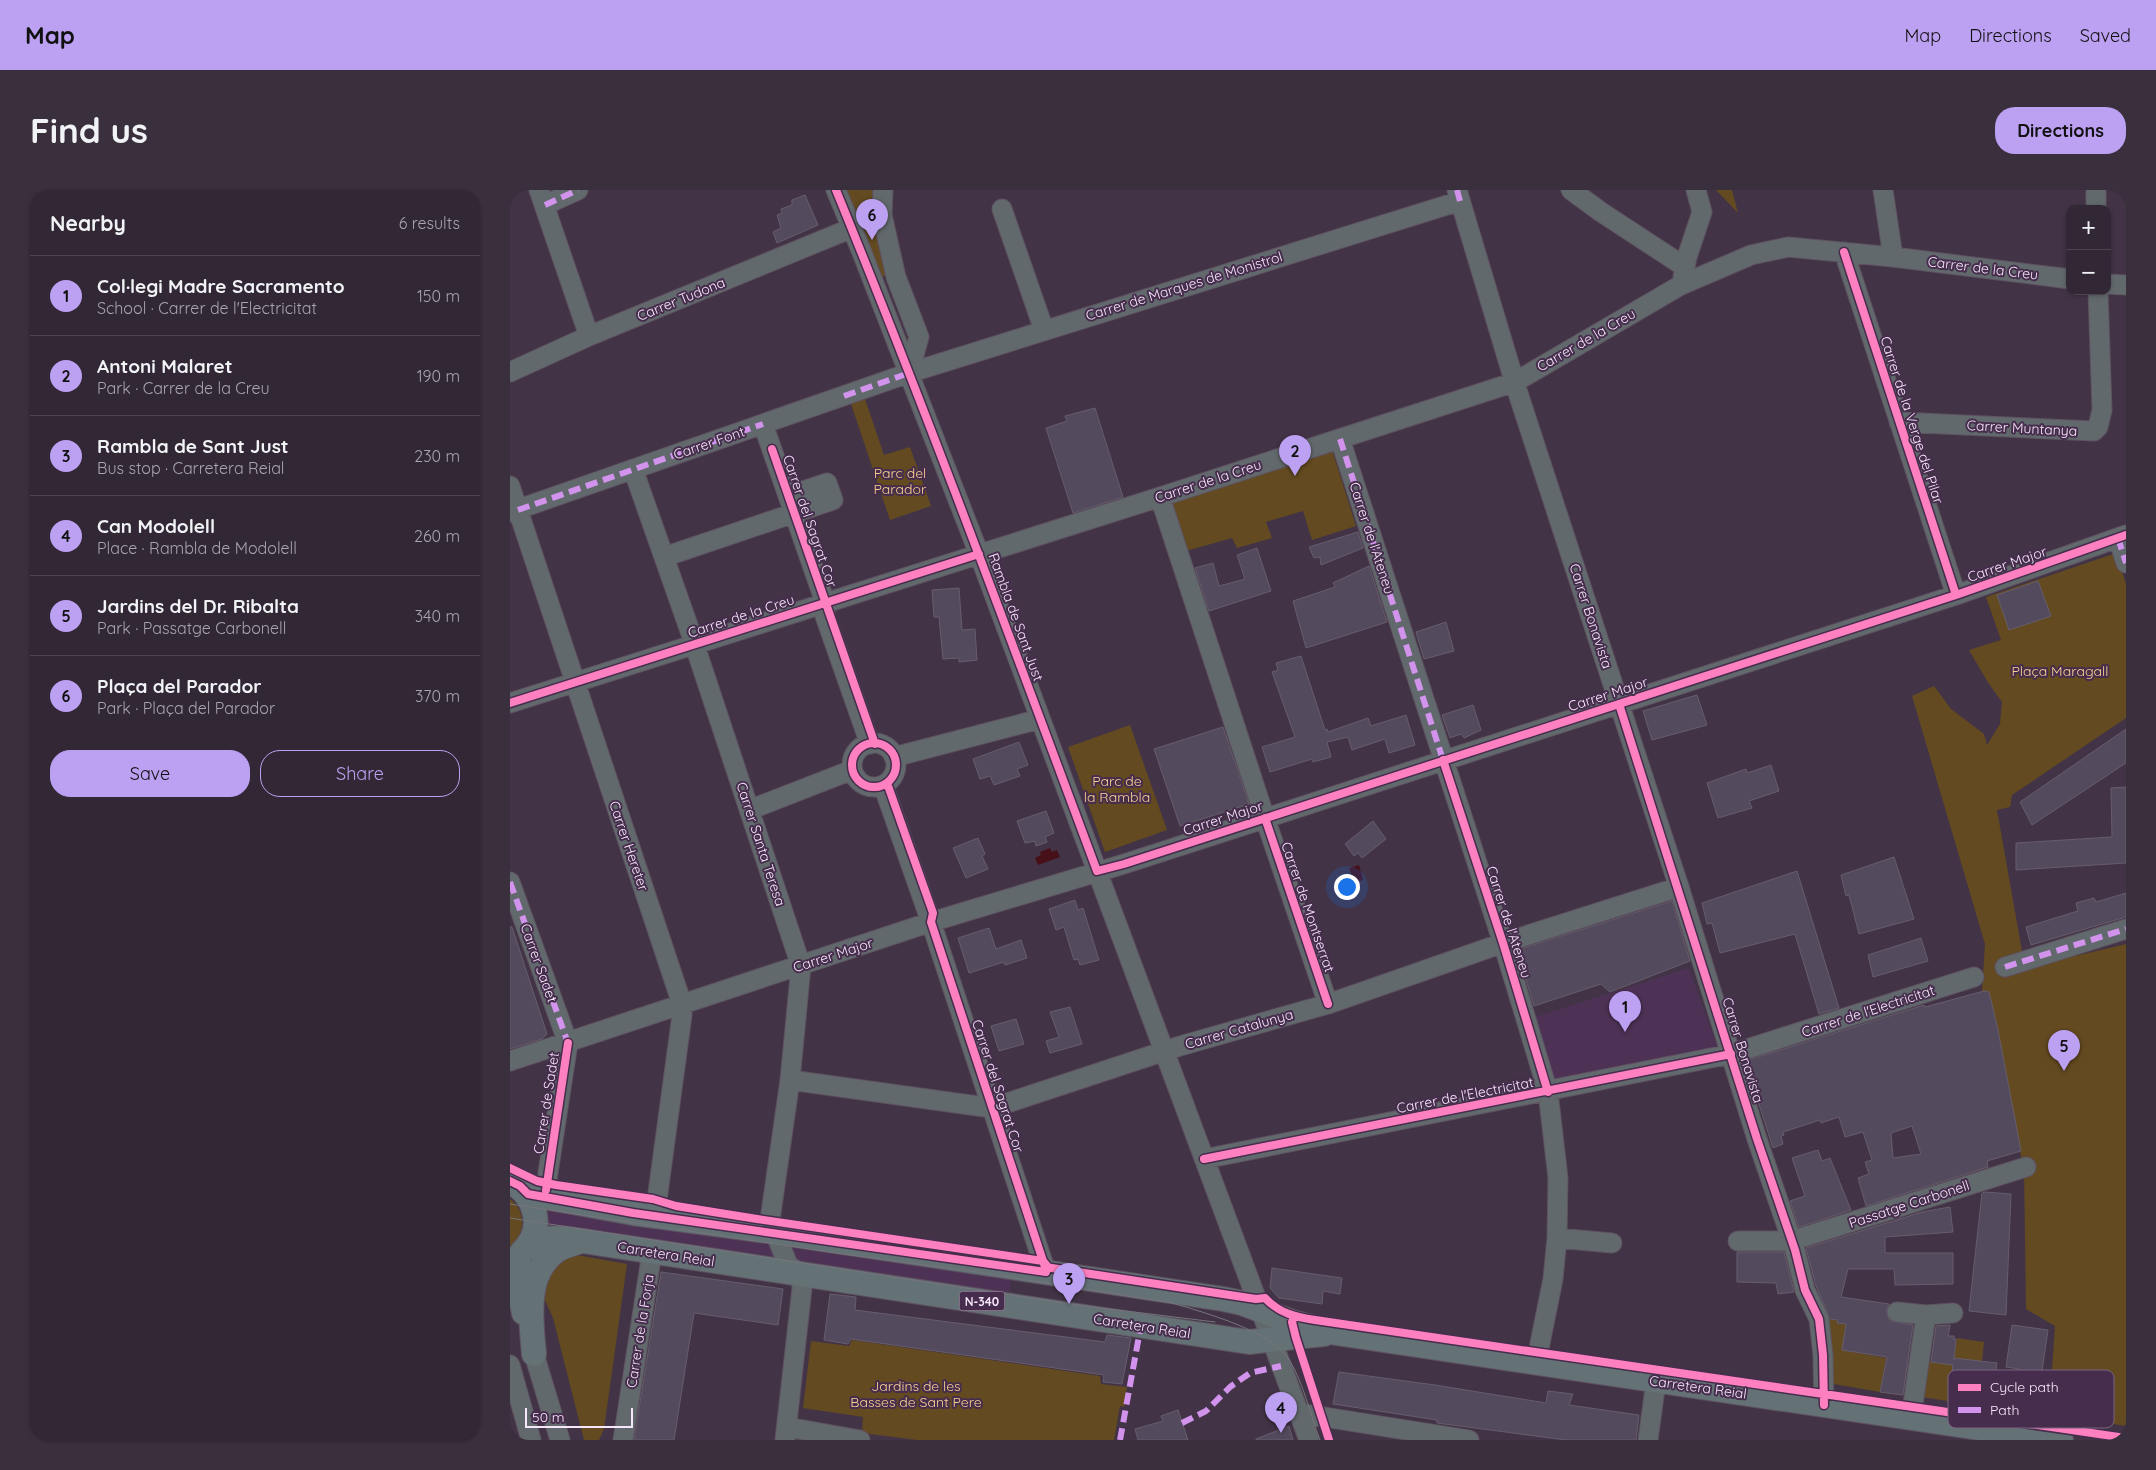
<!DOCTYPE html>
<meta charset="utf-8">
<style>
:root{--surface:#322734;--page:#3a2f3c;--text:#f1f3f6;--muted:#a8a5ac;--line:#4d444f;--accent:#bca0f2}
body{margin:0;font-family:Quicksand,sans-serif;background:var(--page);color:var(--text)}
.controls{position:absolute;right:15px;top:15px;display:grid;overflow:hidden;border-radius:10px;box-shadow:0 1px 4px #0004}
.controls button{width:45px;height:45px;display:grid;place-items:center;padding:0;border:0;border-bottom:1px solid var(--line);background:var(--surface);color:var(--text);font:25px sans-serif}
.scale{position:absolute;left:15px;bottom:12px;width:108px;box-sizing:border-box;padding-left:5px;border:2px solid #f6e6fa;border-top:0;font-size:14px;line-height:18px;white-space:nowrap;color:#f6e6fa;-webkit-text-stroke:4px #462d4d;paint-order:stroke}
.you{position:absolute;left:836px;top:696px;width:18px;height:18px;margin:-12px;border:4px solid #fff;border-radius:50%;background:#1a73e8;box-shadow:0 0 0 8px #1a73e833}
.badge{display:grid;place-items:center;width:32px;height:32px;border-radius:50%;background:var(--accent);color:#111;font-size:16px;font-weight:700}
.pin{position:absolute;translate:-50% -41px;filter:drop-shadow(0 1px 2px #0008)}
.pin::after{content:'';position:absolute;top:26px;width:18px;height:15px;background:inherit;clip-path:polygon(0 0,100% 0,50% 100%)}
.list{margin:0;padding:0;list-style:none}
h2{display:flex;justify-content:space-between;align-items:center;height:65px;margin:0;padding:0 20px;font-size:21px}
h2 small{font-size:16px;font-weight:400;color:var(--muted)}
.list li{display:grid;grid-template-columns:32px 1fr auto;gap:15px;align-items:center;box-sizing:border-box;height:80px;padding:0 20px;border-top:1px solid var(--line)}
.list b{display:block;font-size:19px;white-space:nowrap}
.list p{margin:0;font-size:16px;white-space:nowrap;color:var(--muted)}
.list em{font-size:16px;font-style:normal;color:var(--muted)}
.actions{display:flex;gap:10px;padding:15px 20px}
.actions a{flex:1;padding:11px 0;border:1px solid var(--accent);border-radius:20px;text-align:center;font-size:18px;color:var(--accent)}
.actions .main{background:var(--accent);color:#111}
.map{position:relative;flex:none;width:1616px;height:1250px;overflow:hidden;border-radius:20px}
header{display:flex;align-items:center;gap:30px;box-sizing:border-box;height:70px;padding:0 25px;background:var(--accent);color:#111}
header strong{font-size:24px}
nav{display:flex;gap:28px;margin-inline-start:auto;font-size:18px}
.intro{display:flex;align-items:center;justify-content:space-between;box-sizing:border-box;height:120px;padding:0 30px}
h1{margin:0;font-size:35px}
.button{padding:12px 22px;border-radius:20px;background:var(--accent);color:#111;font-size:18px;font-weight:700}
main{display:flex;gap:30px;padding:0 30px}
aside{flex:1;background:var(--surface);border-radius:20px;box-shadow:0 1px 4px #0004}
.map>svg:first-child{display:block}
.built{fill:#4e3256}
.green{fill:#634a20}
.water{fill:#471018}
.building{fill:#544a5d;stroke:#665d6c;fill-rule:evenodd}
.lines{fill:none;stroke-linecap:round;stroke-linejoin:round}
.minor-casing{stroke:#5e5261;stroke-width:21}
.major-casing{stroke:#5e5261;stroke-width:26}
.minor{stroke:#62696c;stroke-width:19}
.major{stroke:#647175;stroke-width:24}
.tram{stroke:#75757c;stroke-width:1}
.quiet{stroke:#d193ec;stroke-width:6;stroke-dasharray:12 6;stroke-linecap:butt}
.cycleway-casing{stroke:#462d4d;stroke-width:11}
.cycleway{stroke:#ff80c0;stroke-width:8}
.labels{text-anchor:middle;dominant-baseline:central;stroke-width:4;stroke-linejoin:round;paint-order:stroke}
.shield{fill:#462d4d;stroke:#c1aec6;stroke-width:1}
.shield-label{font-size:12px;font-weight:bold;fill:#f6e6fa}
.street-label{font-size:14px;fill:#f6e6fa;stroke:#462d4d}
.park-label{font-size:14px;fill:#fad190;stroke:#462d4d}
.key{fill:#462d4d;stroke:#7b6481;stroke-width:1}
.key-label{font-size:14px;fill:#f6e6fa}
</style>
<header>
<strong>Map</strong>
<nav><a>Map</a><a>Directions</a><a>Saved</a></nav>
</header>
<div class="intro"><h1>Find us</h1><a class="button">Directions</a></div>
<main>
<aside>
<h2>Nearby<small>6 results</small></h2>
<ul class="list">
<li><span class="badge">1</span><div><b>Col·legi Madre Sacramento</b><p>School · Carrer de l'Electricitat</p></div><em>150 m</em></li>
<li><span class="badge">2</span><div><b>Antoni Malaret</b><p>Park · Carrer de la Creu</p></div><em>190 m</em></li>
<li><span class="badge">3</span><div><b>Rambla de Sant Just</b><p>Bus stop · Carretera Reial</p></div><em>230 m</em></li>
<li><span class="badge">4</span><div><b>Can Modolell</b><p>Place · Rambla de Modolell</p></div><em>260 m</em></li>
<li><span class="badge">5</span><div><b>Jardins del Dr. Ribalta</b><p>Park · Passatge Carbonell</p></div><em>340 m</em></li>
<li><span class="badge">6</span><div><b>Plaça del Parador</b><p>Park · Plaça del Parador</p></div><em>370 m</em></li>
</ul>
<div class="actions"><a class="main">Save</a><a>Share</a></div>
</aside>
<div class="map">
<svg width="1616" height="1250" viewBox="0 0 1616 1250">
<rect width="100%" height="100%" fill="#423446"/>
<path class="built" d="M1179 778 1207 857 1041 891 1025 827Z
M39 1015 258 1048 270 1073 36 1038Z
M275 1051 502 1085 498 1108 287 1076Z"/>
<path class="green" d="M334 0H367L379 84 368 89Z
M1206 0H1222L1228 23Z
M355 209 374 265 400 257 421 316 380 330 341 214Z
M822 260 846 336 802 350 793 321 756 332 762 348 727 358 722 348 676 361 657 312Z
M1606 363 1616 394V528L1502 605 1500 617 1487 620 1515 778 1616 754V1236L1539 1224 1545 1136 1516 1119 1514 978 1472 801 1475 754 1402 506 1424 496 1441 519 1474 544 1477 555 1490 534 1492 512 1477 491 1459 460 1491 450 1476 407Z
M620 535 657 640 595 662 558 557Z
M0 1009C16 1020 16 1044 0 1056Z
M61 1064 117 1074 94 1239 89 1250H74L43 1128 34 1108 40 1086 46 1073Z
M1316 1129 1327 1130V1133L1336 1134 1332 1160 1376 1168 1370 1202 1318 1193Z
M1422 1132 1425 1133 1419 1171 1434 1174 1444 1170 1438 1211 1411 1207Z
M1447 1148 1474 1152 1472 1172 1444 1168Z
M342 1150 590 1186 591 1194 617 1197 614 1217 610 1216 604 1250H407L352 1243 353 1227 293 1218 301 1151 339 1156Z"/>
<path class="water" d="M540 658 542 662 547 660 550 667 528 675 525 668 531 665 530 662Z
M849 675 853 690 844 693 839 678Z"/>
<path class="building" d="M295 5 308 35 267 53 263 42 271 38 267 25 272 23 271 19 282 15V10Z
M585 218 613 307 563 323 536 238 557 231 555 226Z
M848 342 853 358 811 375 810 367 804 368 799 357Z
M747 358 761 401 699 421 685 378 703 373 709 396 735 389 727 365Z
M859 376 877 432 796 458 783 411 825 397 823 393Z
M1528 391 1541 426 1499 440 1487 405Z
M449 398 452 440 465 439 467 470 449 472V468L433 469 429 427H424L422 400Z
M936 432 944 461 914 469 906 442Z
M791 466 815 540 817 539 818 542 858 528 861 536 896 525 905 555 879 563 875 549 842 560 838 547 817 552 821 567 803 572 802 569 760 582 752 557 785 547 762 482 768 480 766 473Z
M1187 505 1197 535 1142 550 1133 521Z
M963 515 971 540 954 548 951 544 940 548 932 525Z
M713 537 739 614 670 636 644 559Z
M1616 539V573L1522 635 1510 612Z
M509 552 518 575 507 579 510 586 484 595 480 586 470 589 463 569Z
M1261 575 1269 601 1239 611 1242 618 1208 628 1197 593 1236 579 1237 583Z
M1616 597V673L1506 680V653L1602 647 1601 598Z
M536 621 544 643 535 647 537 652 526 656 525 651 515 653 507 631Z
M863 631 876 649 852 668 848 663 844 666 835 654Z
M468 648 475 664 472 666 478 679 456 688 443 658Z
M1384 667 1404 729 1349 744 1339 705 1336 706 1331 685Z
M1287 681 1329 818 1309 824 1285 744 1210 763 1202 733 1197 734 1192 713Z
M1616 703V727L1521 755 1516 737 1568 721 1566 713 1584 708 1586 712Z
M565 710 568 720 573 718 589 770 570 775 568 769 564 770 554 737 546 740 539 719Z
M1162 711 1180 771 1100 802 1091 794 1024 816 1007 760Z
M0 737H2L37 844 32 849 0 859Z
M479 738 486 759 511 750 517 768 495 775 494 772 459 783 448 748Z
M1411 748 1418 771 1363 787 1358 765Z
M1474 801 1479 802 1480 806 1488 840 1511 961 1477 971 1478 977 1356 1016 1348 988 1359 984 1355 972 1362 970 1353 942 1335 947 1329 927 1311 933 1310 930 1273 942 1274 945 1271 946 1273 954 1263 958 1235 871 1414 815 1415 817ZM1402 936 1411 964 1383 968 1381 943Z
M560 817 572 854 540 863 536 851 549 847 540 822Z
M506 829 514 854 489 861 481 836Z
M1308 960 1312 971 1320 968 1341 1020 1289 1037 1280 1011 1295 1006 1282 968Z
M1475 1002 1501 1004 1496 1125 1459 1121 1472 1003Z
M1440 1017 1443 1042 1375 1047V1063H1443V1094L1385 1095 1384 1079H1338L1331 1107 1379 1114 1376 1121 1380 1131 1403 1135 1393 1205 1370 1202 1377 1167 1332 1160 1336 1134 1327 1133 1328 1130 1320 1129 1306 1096 1296 1058 1412 1022Z
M1227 1062H1274L1284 1102 1268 1104 1266 1093 1227 1092Z
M762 1078 832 1088 830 1104 813 1101 812 1114 769 1108 760 1098Z
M151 1082 273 1099 268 1135 184 1123 164 1250H124Z
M320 1104 346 1107 345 1120 595 1152 597 1145 621 1148 612 1194 593 1192 594 1185 341 1149 338 1154 314 1150Z
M1440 1135 1438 1146H1444V1149H1446L1444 1170V1168L1487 1173 1480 1216 1438 1211 1443 1175 1421 1172 1426 1136Z
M1502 1135 1538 1140 1531 1188 1508 1185 1509 1179 1496 1177Z
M829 1182 925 1195 1036 1213 1038 1201 1063 1204 1059 1215 1129 1225 1126 1250H1056L927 1233V1230L823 1214Z
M668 1220 678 1250H628L625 1239 653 1231 651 1226Z
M779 1236 783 1250H746V1249Z"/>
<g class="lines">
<defs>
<path id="minor" d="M29 0 79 146
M326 0 351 60 469 364 799 1250
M373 0 372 25 386 87 409 147 399 183
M947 0 1006 197 1169 697 1247 949 1285 1060 1295 1100 1309 1129 1313 1165 1314 1215
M1061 0 1091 22 1175 77
M1373 0 1383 67
M1586 0V19
M35 15 68 0
M492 19 534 140
M1334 62 1446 405
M1173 87 1177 67 1192 22 1186 0
M1597 94 1616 95
M0 182 79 146 342 38
M1389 232 1584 241 1588 237 1592 220 1588 101
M253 234 315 412V426L360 554
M830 249 993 753 1038 902 1048 988 1047 1048 1043 1089 1026 1173
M123 279 180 441 291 776 280 890 260 1030 278 1075 291 1084 292 1098 275 1250
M0 296 172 814V825L145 1025
M650 307 755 628 818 814
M0 322 399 183 950 11
M1608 348 1616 373
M154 367 323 310 317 293 278 306
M0 513 650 307 1005 192 1171 95 1241 65 1278 57 1383 67 1560 89
M342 575a22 22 0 1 1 44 0a22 22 0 1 1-44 0Z
M384 567 530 529
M373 595 421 732 536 1082
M239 620 342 580
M0 692 58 853 36 996V1007
M1495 777 1616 739
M0 871 421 732 614 674 1446 405 1616 345
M280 890 482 918 670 856 818 814 993 753 1169 697
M694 969 1221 864 1464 787
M1047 1048 1102 1053
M1228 1051H1281L1516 977
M1387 1122 1416 1125 1443 1123
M24 1164 50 1250
M0 1175 21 1250
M789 1223 959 1250
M1401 1228 1416 1125
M277 1237 350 1250
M113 1250 142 1062
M1138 1250 1146 1191"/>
<path id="major" d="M0 991C26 1006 36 1039 12 1062
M18 1004 123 1023 280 1044 713 1109 732 1113 782 1132 826 1143 1551 1250
M20 1053C38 1046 54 1048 73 1051L739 1152 814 1144
M9 1066 6 1084 14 1123
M24 1164C21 1130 14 1084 46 1061 53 1056 63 1054 71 1051"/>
</defs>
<use href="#minor" class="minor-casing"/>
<use href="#major" class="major-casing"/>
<use href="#minor" class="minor"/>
<use href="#major" class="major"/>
<path class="tram" d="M0 1014 332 1064 468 1082 662 1113C696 1123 762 1141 780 1171 794 1195 800 1224 810 1250
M0 1028 559 1114 705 1132"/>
<path class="quiet" d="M947 0 950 11
M35 15 68 0
M334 206 399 183
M830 249 933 570
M8 320 253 234
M1608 348 1616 373
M0 692 58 853
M1495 777 1616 739
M672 1233 696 1221 720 1197 740 1183 771 1176
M610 1250 631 1135"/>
<defs>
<path id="cycleway" d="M326 0C418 225 502 453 587 681L614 674 1446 405 1616 345
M1334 62 1446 405
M262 259 365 554
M0 513 469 364
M1109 514 1247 949 1285 1060 1295 1100 1309 1129 1313 1165 1314 1215
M342 575a22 22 0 1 1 44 0a22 22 0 1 1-44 0Z
M933 570 993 753 1038 902
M377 593 423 723 421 732 535 1077
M755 628 818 814
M694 969 1221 864
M0 978 27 991 46 995 143 1009 166 1016 247 1029 533 1071 538 1077
M0 991 10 996 18 1004 123 1023 536 1082
M36 1000 58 853
M535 1077 746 1109 755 1108C769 1123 785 1127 805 1130L1616 1248
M784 1127 782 1132 786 1148 819 1250"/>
</defs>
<use href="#cycleway" class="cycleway-casing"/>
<use href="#cycleway" class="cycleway"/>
</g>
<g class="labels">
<rect class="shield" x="449.5" y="1101.5" width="45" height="19" rx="4"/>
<g class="shield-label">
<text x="472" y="1111">N-340</text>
</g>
<g class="street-label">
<text transform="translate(1473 78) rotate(7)">Carrer de la Creu</text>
<text transform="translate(674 96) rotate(-17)">Carrer de Marques de Monistrol</text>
<text transform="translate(171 109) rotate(-22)">Carrer Tudona</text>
<text transform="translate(1076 150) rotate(-30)">Carrer de la Creu</text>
<text transform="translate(1402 230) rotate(72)">Carrer de la Verge del Pilar</text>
<text transform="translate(1512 238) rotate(3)">Carrer Muntanya</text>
<text transform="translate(199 253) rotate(-19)">Carrer Font</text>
<text transform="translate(698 291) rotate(-18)">Carrer de la Creu</text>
<text transform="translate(300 331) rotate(71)">Carrer del Sagrat Cor</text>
<text transform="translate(862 348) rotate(72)">Carrer de l'Ateneu</text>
<text transform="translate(1497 374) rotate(-19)">Carrer Major</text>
<text transform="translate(231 426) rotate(-18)">Carrer de la Creu</text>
<text transform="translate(1081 426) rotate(72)">Carrer Bonavista</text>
<text transform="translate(506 427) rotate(70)">Rambla de Sant Just</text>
<text transform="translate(1098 504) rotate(-18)">Carrer Major</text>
<text transform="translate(713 628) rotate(-18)">Carrer Major</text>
<text transform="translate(251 654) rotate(72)">Carrer Santa Teresa</text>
<text transform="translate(119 656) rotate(71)">Carrer Hereter</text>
<text transform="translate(798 717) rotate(71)">Carrer de Montserrat</text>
<text transform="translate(999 732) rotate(72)">Carrer de l'Ateneu</text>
<text transform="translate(323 765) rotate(-18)">Carrer Major</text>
<text transform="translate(29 773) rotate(70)">Carrer Sadet</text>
<text transform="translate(1358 821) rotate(-18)">Carrer de l'Electricitat</text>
<text transform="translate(729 839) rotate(-16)">Carrer Catalunya</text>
<text transform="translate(1233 860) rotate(73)">Carrer Bonavista</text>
<text transform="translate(488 896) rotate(72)">Carrer del Sagrat Cor</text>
<text transform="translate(955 905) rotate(-11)">Carrer de l'Electricitat</text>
<text transform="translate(36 913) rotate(-81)">Carrer de Sadet</text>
<text transform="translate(1399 1014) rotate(-18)">Passatge Carbonell</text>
<text transform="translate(156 1064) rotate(9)">Carretera Reial</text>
<text transform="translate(632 1136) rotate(9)">Carretera Reial</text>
<text transform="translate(130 1141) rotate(-81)">Carrer de la Forja</text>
<text transform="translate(1188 1197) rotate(8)">Carretera Reial</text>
</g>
<g class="park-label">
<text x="390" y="283">Parc del<tspan x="390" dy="16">Parador</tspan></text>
<text x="1550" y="481">Plaça Maragall</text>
<text x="607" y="591">Parc de<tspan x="607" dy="16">la Rambla</tspan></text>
<text x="406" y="1196">Jardins de les<tspan x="406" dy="16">Basses de Sant Pere</tspan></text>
</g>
</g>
<rect x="1438" y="1180" width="166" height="58" rx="8" class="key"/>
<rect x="1448" y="1194" width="23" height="7" fill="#ff80c0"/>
<rect x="1448" y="1217" width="23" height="6" fill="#d193ec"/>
<g class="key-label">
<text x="1480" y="1202">Cycle path</text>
<text x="1480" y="1225">Path</text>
</g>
</svg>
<div class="controls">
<button>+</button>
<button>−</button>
</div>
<div class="scale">50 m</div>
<div class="you"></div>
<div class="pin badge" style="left:1115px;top:842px">1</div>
<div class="pin badge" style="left:785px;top:286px">2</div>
<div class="pin badge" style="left:559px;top:1114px">3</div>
<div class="pin badge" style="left:771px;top:1243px">4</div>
<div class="pin badge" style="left:1554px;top:881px">5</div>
<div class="pin badge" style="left:362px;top:50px">6</div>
</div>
</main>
